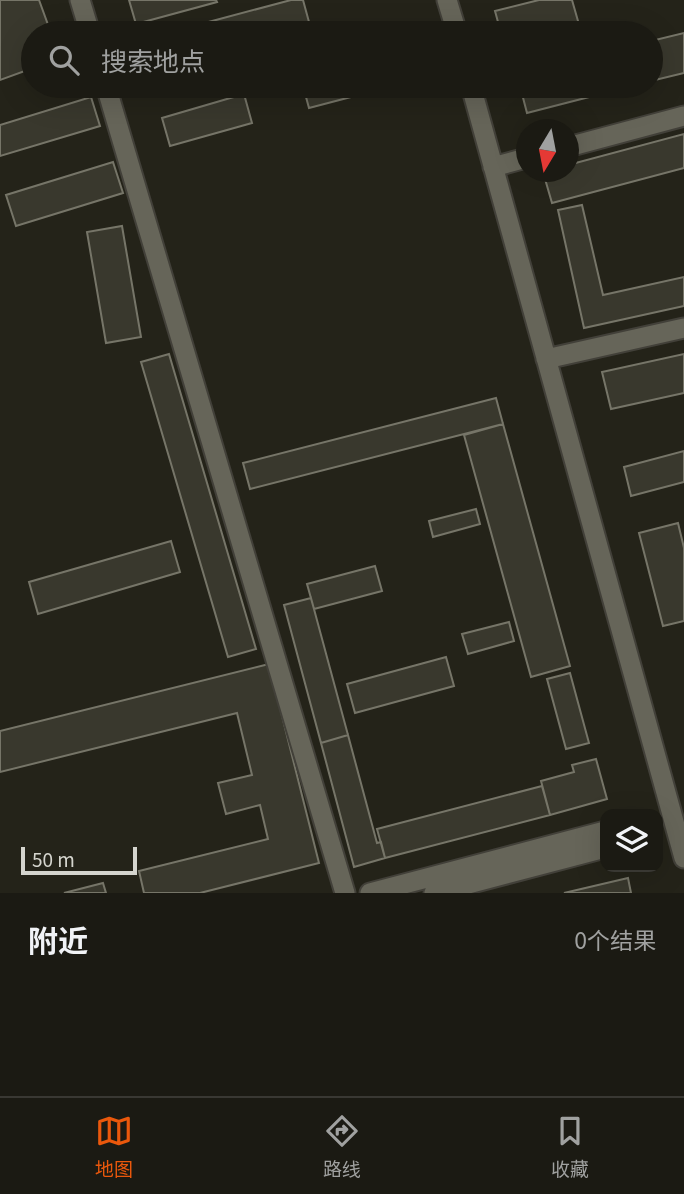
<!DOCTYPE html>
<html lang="zh">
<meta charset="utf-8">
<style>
:root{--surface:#1b1a13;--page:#282721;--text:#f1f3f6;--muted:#a0a1a0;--line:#393833;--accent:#ea580c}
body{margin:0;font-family:Georgia,"Noto Sans SC",serif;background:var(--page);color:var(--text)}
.controls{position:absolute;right:21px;bottom:21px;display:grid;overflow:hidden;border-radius:14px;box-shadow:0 7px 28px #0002}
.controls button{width:63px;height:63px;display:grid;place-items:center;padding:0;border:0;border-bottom:2px solid var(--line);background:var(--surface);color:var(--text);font:35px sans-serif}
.compass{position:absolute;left:516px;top:119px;width:63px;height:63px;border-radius:50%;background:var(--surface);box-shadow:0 7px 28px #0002;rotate:190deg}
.scale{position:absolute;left:21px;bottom:18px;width:116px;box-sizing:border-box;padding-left:7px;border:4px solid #d5d5ce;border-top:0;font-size:19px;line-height:24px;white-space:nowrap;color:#d5d5ce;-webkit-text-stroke:5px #242319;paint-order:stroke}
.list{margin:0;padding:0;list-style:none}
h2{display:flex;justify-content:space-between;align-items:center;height:91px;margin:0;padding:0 28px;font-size:30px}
h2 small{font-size:23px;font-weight:400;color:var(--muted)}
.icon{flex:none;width:38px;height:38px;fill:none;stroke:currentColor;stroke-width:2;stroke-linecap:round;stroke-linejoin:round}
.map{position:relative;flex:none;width:684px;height:893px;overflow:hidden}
.search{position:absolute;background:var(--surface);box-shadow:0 7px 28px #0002;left:21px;right:21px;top:21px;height:77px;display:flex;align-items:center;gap:18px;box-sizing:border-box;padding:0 24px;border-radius:38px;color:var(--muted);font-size:26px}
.sheet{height:203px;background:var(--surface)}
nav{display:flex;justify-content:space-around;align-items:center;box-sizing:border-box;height:98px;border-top:2px solid var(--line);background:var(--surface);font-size:19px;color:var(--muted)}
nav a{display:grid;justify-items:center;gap:4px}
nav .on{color:var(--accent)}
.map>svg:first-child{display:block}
.building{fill:#39382d;stroke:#767568;stroke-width:2}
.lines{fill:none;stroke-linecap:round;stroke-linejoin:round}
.minor-casing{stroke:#424039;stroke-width:23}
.minor{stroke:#666559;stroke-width:19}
</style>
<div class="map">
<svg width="684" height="893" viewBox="0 0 684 893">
<rect width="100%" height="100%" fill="#242319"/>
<path class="building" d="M0 0H39L51 33H33V68L0 80Z
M129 0H216L217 2 136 24Z
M291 0H303L312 33H204L201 24Z
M539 0H572L580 28 561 33H501L495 11Z
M684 33V73L651 81V41Z
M303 86H393L309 108Z
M520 86H632L527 113Z
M244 94 252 123 170 146 162 118Z
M91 97 100 126 0 156V125Z
M684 134V168L552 203 543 172H568V165Z
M113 162 123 193 16 226 6 195Z
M582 205 603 295 684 277V306L584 328 558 210Z
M122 226 141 337 106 343 87 232Z
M169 354 256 649 228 657 141 362Z
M684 354V393L611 409 602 372Z
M496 398 503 424 250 489 243 463Z
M503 424 570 666 531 677 464 435Z
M684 451V482L631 496 624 467Z
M476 509 480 524 433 537 429 521Z
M678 523 684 548V621L663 626 639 533Z
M171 541 180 572 38 614 29 582Z
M375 566 382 591 314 609 307 584Z
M311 598 348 735 321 743 284 605Z
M509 622 514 641 468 654 462 634Z
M446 657 454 686 355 713 347 684Z
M269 664 319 863 200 893H144L139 871 268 839 260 805 226 814 218 783 252 775 237 713 0 772V731Z
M570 673 589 743 566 749 547 679Z
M348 735 377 843 381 842 385 858 354 867 321 743Z
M596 759 607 799 550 815 541 781 574 772 572 765Z
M542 786 550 815 385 858 377 829Z
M628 878 631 893H564Z
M103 883 106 893H64Z"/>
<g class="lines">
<defs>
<path id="minor" d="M80 0 90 33
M447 0 457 33
M106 86 345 893
M471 86 684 858
M568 147 684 116
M493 167 526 158
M546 359 684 328
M370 893 605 831
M434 893 605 848"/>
</defs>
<use href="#minor" class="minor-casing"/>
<use href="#minor" class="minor"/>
</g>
</svg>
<div class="controls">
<button><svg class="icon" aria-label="layers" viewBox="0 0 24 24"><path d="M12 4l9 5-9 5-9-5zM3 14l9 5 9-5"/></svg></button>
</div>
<svg class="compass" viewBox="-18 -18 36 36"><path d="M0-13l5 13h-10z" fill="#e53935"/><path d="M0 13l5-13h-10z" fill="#a0a1a0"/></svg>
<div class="scale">50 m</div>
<div class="search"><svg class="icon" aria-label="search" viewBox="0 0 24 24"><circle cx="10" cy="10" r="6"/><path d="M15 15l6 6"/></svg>搜索地点</div>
</div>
<section class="sheet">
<h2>附近<small>0个结果</small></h2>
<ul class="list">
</ul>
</section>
<nav>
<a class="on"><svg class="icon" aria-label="map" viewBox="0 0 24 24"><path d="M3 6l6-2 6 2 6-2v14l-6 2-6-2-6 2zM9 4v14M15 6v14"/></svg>地图</a>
<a><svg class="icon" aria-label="directions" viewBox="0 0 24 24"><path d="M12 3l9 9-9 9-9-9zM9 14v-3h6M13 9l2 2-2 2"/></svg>路线</a>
<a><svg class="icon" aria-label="saved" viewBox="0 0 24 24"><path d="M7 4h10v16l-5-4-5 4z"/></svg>收藏</a>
</nav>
